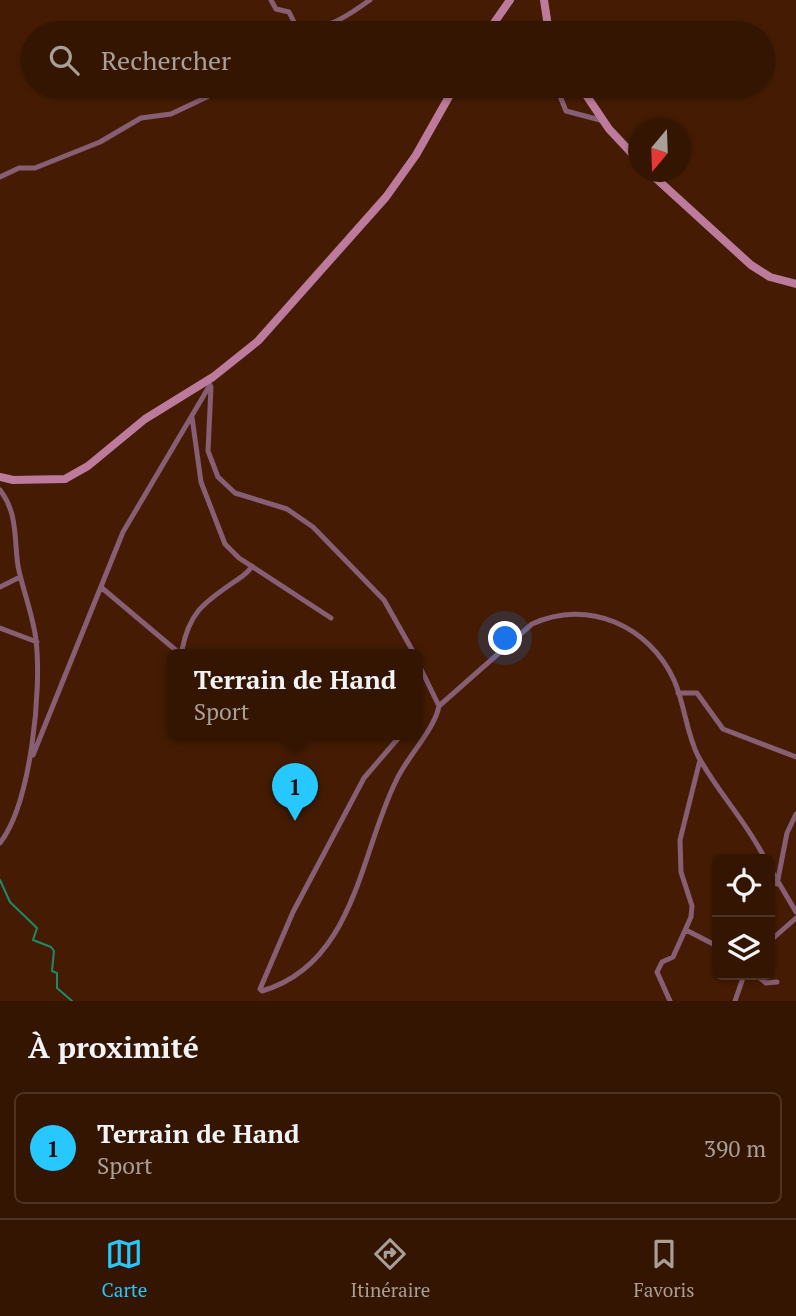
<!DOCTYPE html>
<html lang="fr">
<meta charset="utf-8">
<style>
:root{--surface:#341502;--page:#3c1e0c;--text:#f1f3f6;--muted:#a99f99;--line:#4e3424;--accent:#27c8ff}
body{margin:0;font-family:"PT Serif",serif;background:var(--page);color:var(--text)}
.controls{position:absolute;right:21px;bottom:21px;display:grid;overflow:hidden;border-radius:10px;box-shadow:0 2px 5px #0004}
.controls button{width:63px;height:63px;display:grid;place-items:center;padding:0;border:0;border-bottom:2px solid var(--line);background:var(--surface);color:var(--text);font:35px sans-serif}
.compass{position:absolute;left:628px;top:119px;width:63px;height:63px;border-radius:50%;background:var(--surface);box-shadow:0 2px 5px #0004;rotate:199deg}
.you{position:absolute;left:506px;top:639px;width:24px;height:24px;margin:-18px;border:5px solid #fff;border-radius:50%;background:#1a73e8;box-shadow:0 0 0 10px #1a73e833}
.badge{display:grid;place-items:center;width:46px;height:46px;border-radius:50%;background:var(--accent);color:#111;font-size:23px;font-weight:700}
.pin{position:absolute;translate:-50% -58px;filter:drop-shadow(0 2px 4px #0008)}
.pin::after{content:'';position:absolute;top:37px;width:24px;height:21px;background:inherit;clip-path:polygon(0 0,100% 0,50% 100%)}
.popup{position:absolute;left:167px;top:649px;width:256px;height:91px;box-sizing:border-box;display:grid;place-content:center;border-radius:10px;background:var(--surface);filter:drop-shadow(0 2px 5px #0005);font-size:23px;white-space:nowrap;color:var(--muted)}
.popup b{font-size:26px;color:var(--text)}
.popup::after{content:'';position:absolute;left:50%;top:100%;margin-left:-14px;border:14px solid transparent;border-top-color:var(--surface)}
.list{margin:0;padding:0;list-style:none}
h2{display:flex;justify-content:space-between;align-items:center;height:91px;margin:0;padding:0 28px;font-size:30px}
h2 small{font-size:23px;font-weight:400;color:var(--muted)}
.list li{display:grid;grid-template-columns:46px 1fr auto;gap:21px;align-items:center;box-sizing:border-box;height:112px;margin:0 14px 14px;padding:0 14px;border:2px solid var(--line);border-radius:10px}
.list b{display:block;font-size:26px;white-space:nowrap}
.list p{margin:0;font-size:23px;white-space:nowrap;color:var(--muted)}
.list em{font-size:23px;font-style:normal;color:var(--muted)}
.icon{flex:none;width:38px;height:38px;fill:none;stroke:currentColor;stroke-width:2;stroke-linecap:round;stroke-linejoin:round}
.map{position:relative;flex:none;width:796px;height:1001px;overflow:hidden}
.search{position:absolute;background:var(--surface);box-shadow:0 2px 5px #0004;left:21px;right:21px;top:21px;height:77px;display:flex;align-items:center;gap:18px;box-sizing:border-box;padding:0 24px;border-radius:38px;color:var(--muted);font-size:26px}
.sheet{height:217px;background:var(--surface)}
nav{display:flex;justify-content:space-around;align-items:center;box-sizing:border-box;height:98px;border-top:2px solid var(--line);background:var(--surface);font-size:19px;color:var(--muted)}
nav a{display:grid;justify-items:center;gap:4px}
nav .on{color:var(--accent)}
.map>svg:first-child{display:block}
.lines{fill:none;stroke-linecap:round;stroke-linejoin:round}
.stream{stroke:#1d8b6a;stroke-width:2}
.street{stroke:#875e73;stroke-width:5}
.secondary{stroke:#bc7b9c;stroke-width:8}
</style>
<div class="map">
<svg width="796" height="1001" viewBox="0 0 796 1001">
<rect width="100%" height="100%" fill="#451c03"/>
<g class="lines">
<path class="stream" d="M0 880 10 902 37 928 33 940 51 947 54 951 52 971 57 973V988L72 1001"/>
<path class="street" d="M271 0 276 9 289 12 295 24C326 34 346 16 370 0
M334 24 389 33
M556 86 566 111 604 121
M0 177 19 168H35L100 142 141 118 171 114 207 97 206 86
M211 387 208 451 218 477 235 493 287 509 313 527 384 600 415 655
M192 417 201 482 225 544 239 558 331 618
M0 490C18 513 14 539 18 566 23 591 33 615 36 640 42 690 31 803 0 843
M0 587 20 577
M102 588 178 652 182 650C189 614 202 604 231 584 239 578 247 575 252 566
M0 628 37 642
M418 663 439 706 532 624C588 598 649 626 674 680 685 705 686 732 698 756 718 793 747 822 765 859
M678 693H697L723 729 796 757
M418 703 421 673
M401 735 364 778 293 912 260 989 262 991C355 964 360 853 396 781 406 758 435 729 439 706
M33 755 123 532 210 385
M770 868 796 912
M777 884 787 833 796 814
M686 930 717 946
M770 941 796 918
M756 975 766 983 777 982
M670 1001 657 972 662 962 673 957 691 917 692 906 681 872 680 840 700 760
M735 1001 744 975"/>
<path class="secondary" d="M544 0 549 33
M487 33 510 0
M580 86 609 129 638 160
M649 172 751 265 770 277 796 284
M0 477 13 480 65 479 88 466 145 419 213 377 258 341 386 197 416 155 455 86"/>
</g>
</svg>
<div class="controls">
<button><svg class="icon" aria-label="locate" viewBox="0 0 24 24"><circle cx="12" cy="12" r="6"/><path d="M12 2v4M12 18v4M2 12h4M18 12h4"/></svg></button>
<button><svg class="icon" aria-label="layers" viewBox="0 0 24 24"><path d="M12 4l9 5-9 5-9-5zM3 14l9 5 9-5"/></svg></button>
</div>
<svg class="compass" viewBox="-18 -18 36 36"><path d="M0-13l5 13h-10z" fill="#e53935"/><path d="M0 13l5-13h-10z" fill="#a99f99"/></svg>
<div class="you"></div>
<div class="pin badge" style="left:295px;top:821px">1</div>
<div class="popup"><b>Terrain de Hand</b>Sport</div>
<div class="search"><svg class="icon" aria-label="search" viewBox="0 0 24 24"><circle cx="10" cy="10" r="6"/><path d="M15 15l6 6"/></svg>Rechercher</div>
</div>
<section class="sheet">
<h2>À proximité<small></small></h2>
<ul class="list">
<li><span class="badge">1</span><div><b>Terrain de Hand</b><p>Sport</p></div><em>390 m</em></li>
</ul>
</section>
<nav>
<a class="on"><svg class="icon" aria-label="map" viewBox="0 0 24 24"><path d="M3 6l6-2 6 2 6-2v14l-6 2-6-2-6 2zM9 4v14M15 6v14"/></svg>Carte</a>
<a><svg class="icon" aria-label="directions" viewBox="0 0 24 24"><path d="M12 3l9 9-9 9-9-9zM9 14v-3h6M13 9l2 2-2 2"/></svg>Itinéraire</a>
<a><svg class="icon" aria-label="saved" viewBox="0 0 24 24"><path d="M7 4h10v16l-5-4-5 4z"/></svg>Favoris</a>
</nav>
